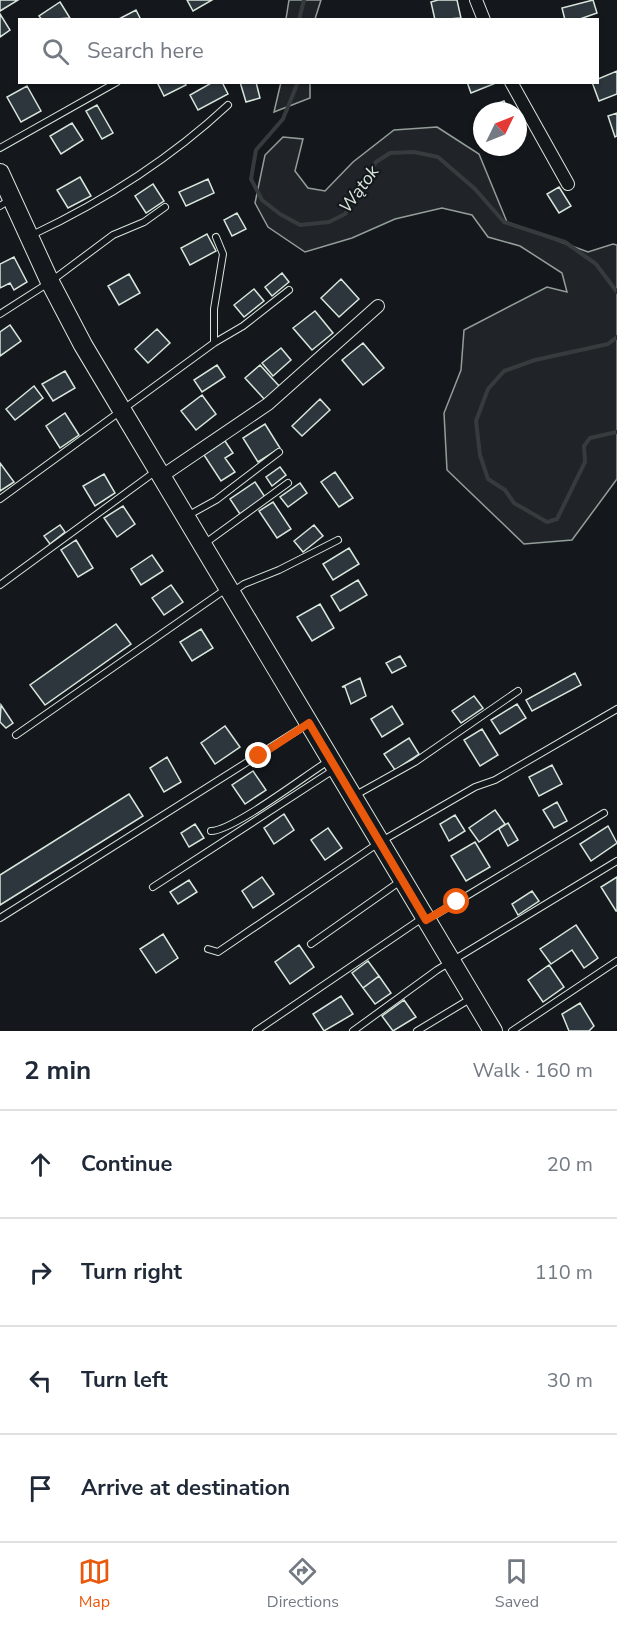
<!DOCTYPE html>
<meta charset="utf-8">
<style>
:root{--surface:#fff;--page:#f6f6f7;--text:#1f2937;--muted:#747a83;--line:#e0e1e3;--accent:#ea580c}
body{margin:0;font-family:"Nunito Sans",sans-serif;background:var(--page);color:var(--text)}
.compass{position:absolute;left:473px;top:102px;width:54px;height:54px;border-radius:50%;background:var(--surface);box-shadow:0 2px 4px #0004;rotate:47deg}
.stop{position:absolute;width:18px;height:18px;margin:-14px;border:4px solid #ea580c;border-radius:50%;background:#fff}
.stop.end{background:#ea580c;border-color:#fff;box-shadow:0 2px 6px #0008}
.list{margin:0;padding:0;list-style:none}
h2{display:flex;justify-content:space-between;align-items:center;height:78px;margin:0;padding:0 24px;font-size:26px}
h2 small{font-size:20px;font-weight:400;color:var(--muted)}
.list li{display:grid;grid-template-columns:39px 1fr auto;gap:18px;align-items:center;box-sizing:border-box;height:108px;padding:0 24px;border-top:2px solid var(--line)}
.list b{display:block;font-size:22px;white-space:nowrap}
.list em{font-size:20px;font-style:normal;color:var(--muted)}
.icon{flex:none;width:33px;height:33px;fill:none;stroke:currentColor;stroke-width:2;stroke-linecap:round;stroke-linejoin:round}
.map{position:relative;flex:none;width:617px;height:1031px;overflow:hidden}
.search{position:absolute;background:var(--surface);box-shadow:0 2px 4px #0004;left:18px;right:18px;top:18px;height:66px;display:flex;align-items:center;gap:15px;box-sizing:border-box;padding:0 21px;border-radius:0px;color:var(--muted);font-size:22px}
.sheet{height:510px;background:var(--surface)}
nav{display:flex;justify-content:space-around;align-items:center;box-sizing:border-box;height:84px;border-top:2px solid var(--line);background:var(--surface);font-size:16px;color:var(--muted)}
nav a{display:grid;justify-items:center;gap:3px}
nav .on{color:var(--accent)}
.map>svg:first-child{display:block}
.green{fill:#202428;stroke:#939e99;stroke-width:1.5}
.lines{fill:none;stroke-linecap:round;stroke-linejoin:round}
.stream{stroke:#363b3e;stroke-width:4}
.building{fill:#2c363c;stroke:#d8e6dc;stroke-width:1.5}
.lane-casing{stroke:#d8e6dc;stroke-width:8}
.street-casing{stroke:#d8e6dc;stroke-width:14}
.secondary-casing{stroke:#d8e6dc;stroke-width:20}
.lane{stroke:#14181c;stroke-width:6}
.street{stroke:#14181c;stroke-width:12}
.secondary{stroke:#14181c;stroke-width:18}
.route{stroke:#ea580c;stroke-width:8}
.labels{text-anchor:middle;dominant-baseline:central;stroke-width:4.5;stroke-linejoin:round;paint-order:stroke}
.water-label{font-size:18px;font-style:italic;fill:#d8e6dc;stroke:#14181c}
</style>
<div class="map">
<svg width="617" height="1031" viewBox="0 0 617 1031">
<rect width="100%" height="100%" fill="#14181c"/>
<path class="green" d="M289 0H321L315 19H286Z
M281 82 310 83V98L274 112Z
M437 127 479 154 507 222 588 252 613 244 617 245V479L572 540 524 544 447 470 444 413 461 370 464 330 547 287 567 292 562 273 520 246 488 237 472 215 442 208 395 219 352 238 305 252 268 227 255 203 265 155 283 137 303 139 295 171 308 188 325 191 353 162 394 130Z"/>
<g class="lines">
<path class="stream" d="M299 20 304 0
M298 82 283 119 256 150 251 179 262 200 280 214 300 225 329 222 345 214 376 162 390 153 414 152 438 157 475 189 504 222 565 242 596 264 617 292
M617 337 608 344 535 360 504 371 488 389 476 421 480 455 488 479 505 490 514 503 547 522 557 519 585 462 584 446 590 438 617 432"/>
</g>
<path class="building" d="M0 0H18L0 11Z
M187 0H212L193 11Z
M438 0H457L461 18 435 20 431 2Z
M593 0 597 13 577 20H565L562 8Z
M60 2 70 18 42 20 39 16Z
M136 10 141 20H117Z
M0 14 10 30 0 37Z
M617 71V94L599 101 592 82H598V79Z
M157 82H184L186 85 164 96Z
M213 82H222L228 94 198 110 190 95Z
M240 82H256L260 98 246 102Z
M467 82H495L496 83 471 93Z
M27 86 41 111 21 122 7 97Z
M504 101 508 111H486L485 108Z
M97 105 113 133 102 139 86 111Z
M617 113V136L615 137 608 116Z
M72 123 83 140 61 154 50 136Z
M80 177 91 196 68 208 57 190Z
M208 179 214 193 186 206 179 192Z
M153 184 164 201 146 213 135 196Z
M559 187 571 206 559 213 547 194Z
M237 213 246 229 232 236 224 220Z
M207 234 216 251 190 265 181 248Z
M14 257 27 282 14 290 10 283 0 288V264Z
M282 273 289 282 272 296 265 287Z
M129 274 140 293 119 305 108 286Z
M341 279 359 299 339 317 321 298Z
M254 289 264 301 244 317 234 305Z
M315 311 333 333 312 350 293 328Z
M10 325 21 341 0 356V332Z
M157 329 170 343 148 363 135 349Z
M363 343 384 368 363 385 342 360Z
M281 348 291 360 273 376 262 363Z
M217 365 225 377 202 392 194 380Z
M260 365 280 387 265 400 245 378Z
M65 371 75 388 53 401 42 384Z
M34 386 43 398 15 420 6 409Z
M202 395 216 414 196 430 181 411Z
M320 399 330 410 302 436 292 426Z
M65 413 79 435 60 448 46 426Z
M265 424 280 448 258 462 243 438Z
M225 441 233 453 225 458 235 472 221 481 204 455Z
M0 463 14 482 0 491Z
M280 467 286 475 272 486 266 477Z
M335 472 353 498 339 507 321 482Z
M104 474 115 493 95 506 83 486Z
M255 482 265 497 240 514 230 499Z
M300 483 307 493 288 507 280 497Z
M273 502 291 529 277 538 259 511Z
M123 506 135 524 117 537 104 518Z
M60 525 65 532 50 544 44 536Z
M314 525 323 536 303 552 294 541Z
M76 540 93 568 78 577 61 550Z
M349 548 359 564 333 580 323 564Z
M152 555 163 571 141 585 131 569Z
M358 580 367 595 340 611 331 596Z
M171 585 183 602 164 615 152 598Z
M320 604 334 628 312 641 297 617Z
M116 624 131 644 45 705 30 685Z
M201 629 213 648 192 661 180 642Z
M400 656 406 666 392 673 386 663Z
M575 673 581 685 532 711 526 700Z
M360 678 366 696 351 704 345 687H342Z
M474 696 483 708 461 723 452 711Z
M517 704 526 718 500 734 491 720Z
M1 705 13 723 6 728 0 722Z
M392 706 403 724 382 737 371 719Z
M225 726 240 747 215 764 201 743Z
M482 729 498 755 480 766 464 740Z
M409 738 419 754 395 770 384 754Z
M167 757 181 782 164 792 150 768Z
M552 765 562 784 539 796 529 777Z
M253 771 266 790 245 804 232 785Z
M129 794 143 816 0 905V875Z
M557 802 567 821 554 828 543 810Z
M495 810 505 824 479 842 469 828Z
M284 814 294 830 274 844 264 828Z
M455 815 465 831 449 841 440 824Z
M508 823 518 840 508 846 499 829Z
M195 824 204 838 189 847 181 833Z
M608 826 617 843 591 861 580 844Z
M328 828 342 848 325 860 311 840Z
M475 842 490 867 466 881 451 856Z
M262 877 274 894 253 908 242 891Z
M617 877V911H616L601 887Z
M189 880 197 892 178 904 170 892Z
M532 891 539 901 518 915 512 904Z
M576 925 598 958 584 968 572 950 551 964 540 949Z
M163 934 178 958 156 973 140 949Z
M299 945 314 967 290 984 275 962Z
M368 961 379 976 363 988 352 973Z
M549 965 564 987 543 1002 528 980Z
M379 976 391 993 375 1004 363 988Z
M341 996 353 1014 324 1031 313 1014Z
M404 1000 416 1017 393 1031 382 1016Z
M580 1003 594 1026 589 1031H569L562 1014Z"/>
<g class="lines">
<defs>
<path id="lane" d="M0 148 117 82
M0 206 11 199
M32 235C104 201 170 159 228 105
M0 314 50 282 113 235 144 222 165 207
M214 343V309L223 254 216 237
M0 499 214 343 243 326 289 290
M189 515 216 500 279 452
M204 544 288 483
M0 585 156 471
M234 591 244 584 279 570 338 540
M16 735 226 589
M354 796 415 762 518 691
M211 831C233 831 307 774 330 760
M153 887 335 769
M0 918 306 725
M430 918 604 813
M311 944 402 880
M208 949 218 952 380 842 475 787 495 780 617 709
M256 1031 424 917
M353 1031 437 970 617 861
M417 1031 470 999
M512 1031 617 961"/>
<path id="street" d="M476 0 484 20
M511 82 568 184
M162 476 268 404 378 306"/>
<path id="secondary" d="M0 173 50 282 83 345 493 1031"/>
</defs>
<use href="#lane" class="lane-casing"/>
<use href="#street" class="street-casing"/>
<use href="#secondary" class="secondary-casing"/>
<use href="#lane" class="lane"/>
<use href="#street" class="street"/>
<use href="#secondary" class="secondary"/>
</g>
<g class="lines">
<path class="route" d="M259 756 309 723 426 920 457 902"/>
</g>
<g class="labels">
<g class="water-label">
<text transform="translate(359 189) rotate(-54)">Wątok</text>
</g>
</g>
</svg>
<svg class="compass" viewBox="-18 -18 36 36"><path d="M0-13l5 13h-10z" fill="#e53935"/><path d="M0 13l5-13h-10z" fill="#747a83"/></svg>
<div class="stop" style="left:457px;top:902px"></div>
<div class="stop end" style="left:259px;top:756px"></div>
<div class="search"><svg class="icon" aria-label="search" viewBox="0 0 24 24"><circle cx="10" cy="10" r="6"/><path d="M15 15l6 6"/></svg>Search here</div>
</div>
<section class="sheet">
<h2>2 min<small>Walk · 160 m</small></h2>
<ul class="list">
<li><svg class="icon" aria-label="ahead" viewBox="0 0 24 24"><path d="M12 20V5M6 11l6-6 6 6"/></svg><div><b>Continue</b></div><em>20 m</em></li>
<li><svg class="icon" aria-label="right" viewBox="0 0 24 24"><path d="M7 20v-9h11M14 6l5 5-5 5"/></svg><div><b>Turn right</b></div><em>110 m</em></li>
<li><svg class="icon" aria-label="left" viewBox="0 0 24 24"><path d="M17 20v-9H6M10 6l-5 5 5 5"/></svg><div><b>Turn left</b></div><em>30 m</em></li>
<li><svg class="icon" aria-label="arrive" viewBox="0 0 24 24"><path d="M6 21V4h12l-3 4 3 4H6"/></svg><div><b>Arrive at destination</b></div></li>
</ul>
</section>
<nav>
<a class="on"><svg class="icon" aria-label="map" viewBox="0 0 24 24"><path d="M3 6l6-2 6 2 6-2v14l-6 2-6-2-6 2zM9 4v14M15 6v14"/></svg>Map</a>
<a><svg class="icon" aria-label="directions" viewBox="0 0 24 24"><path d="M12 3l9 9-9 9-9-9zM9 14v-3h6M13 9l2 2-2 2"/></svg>Directions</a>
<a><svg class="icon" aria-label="saved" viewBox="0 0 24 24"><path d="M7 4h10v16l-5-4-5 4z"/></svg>Saved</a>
</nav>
